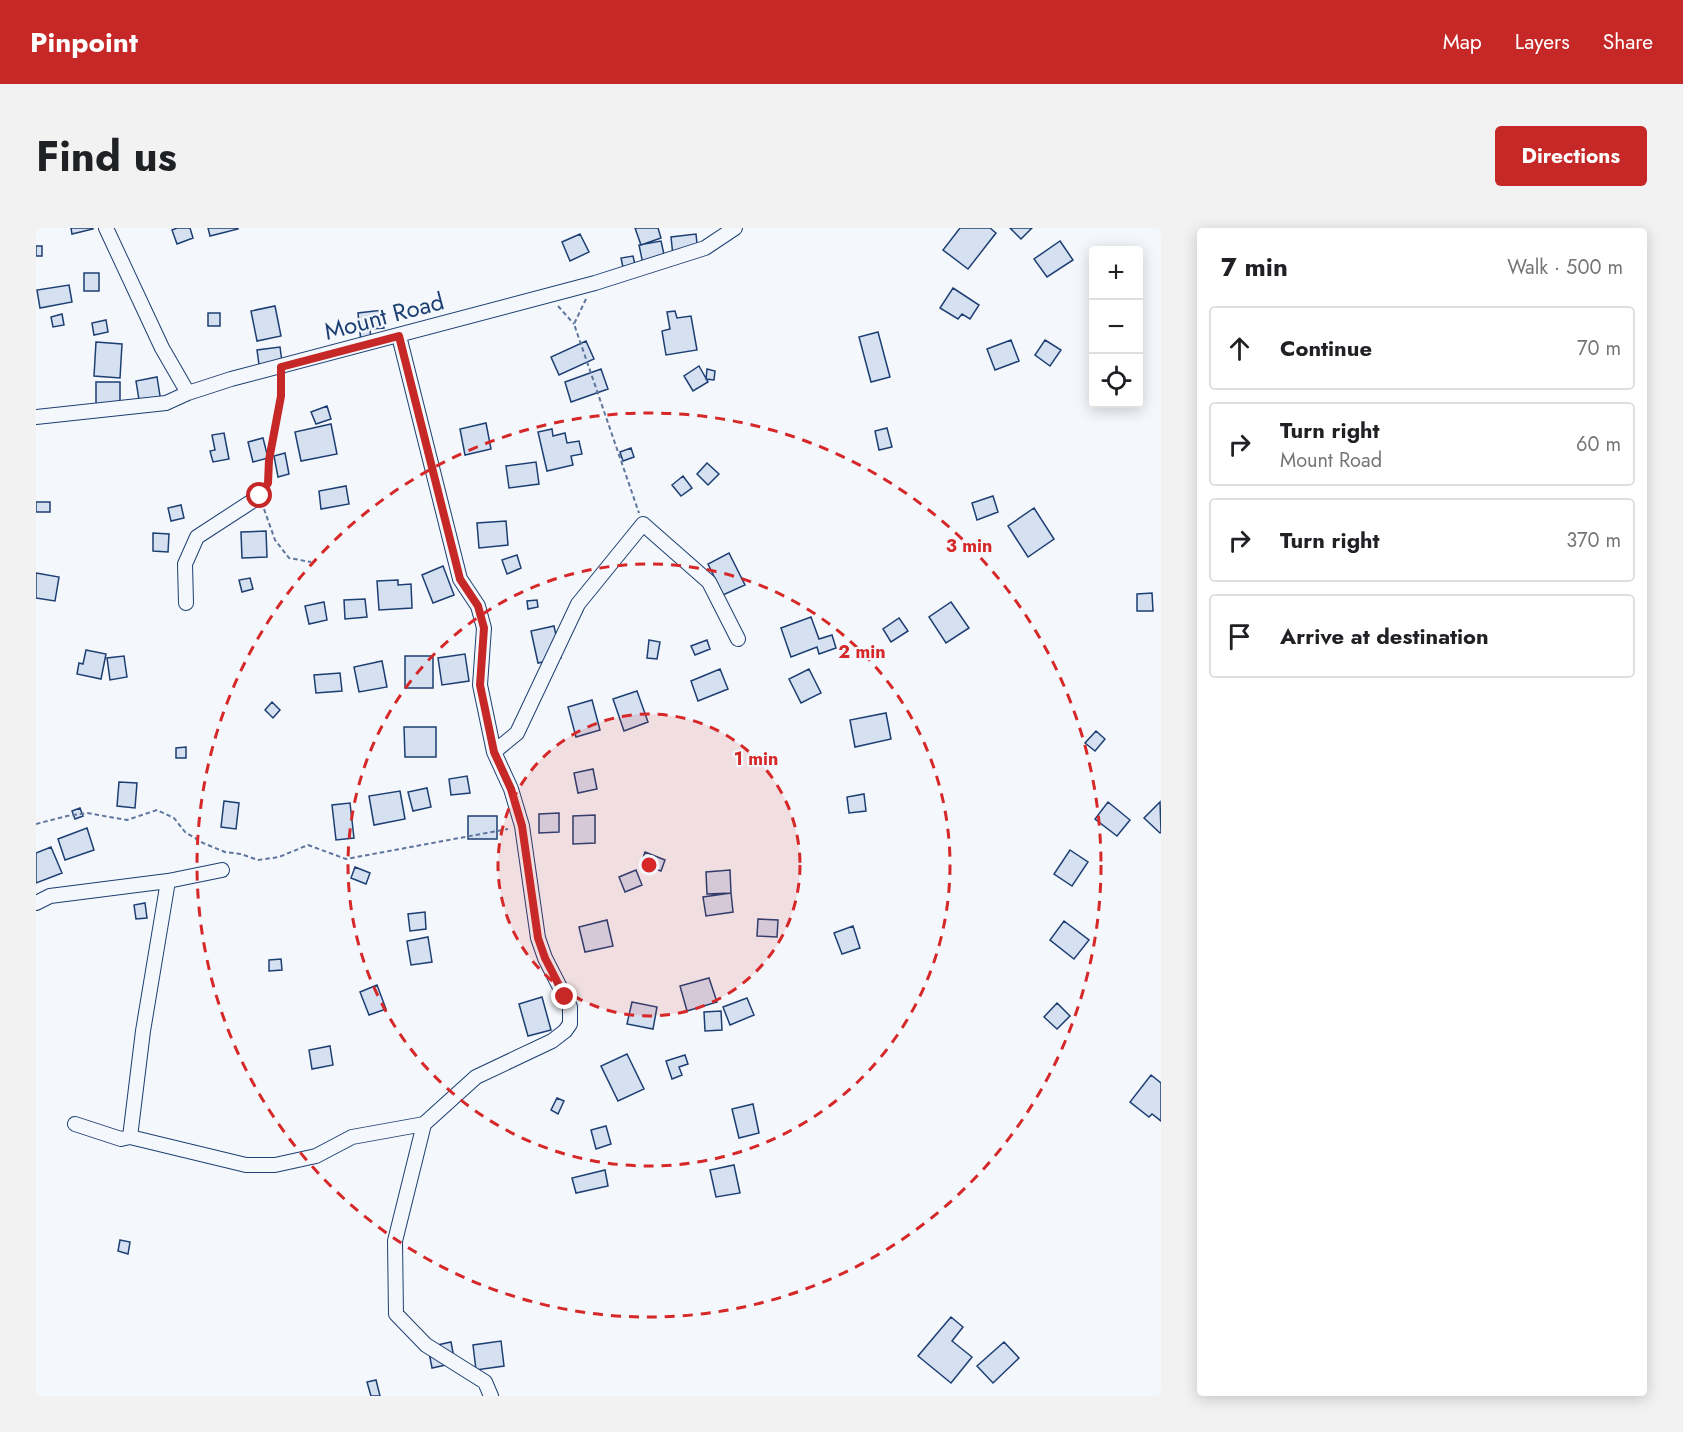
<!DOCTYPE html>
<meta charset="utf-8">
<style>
:root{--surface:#fff;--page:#f2f2f2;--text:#202124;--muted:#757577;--line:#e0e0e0;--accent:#c62828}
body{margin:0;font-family:Jost,sans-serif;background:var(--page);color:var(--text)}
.controls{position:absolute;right:18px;top:18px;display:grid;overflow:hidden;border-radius:6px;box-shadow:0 3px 15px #0003}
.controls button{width:54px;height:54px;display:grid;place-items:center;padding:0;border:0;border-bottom:2px solid var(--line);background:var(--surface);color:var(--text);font:30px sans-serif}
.stop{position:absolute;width:18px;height:18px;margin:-14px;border:4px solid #c62828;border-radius:50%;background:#fff}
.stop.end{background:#c62828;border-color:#fff;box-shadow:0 2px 6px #0008}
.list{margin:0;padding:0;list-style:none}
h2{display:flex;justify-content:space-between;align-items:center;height:78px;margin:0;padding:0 24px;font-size:26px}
h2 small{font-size:20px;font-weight:400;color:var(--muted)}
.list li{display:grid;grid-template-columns:39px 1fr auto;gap:18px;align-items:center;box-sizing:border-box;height:84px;margin:0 12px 12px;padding:0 12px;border:2px solid var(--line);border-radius:6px}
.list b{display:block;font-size:22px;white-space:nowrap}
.list p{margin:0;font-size:20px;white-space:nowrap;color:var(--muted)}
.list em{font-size:20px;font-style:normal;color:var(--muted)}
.icon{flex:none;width:33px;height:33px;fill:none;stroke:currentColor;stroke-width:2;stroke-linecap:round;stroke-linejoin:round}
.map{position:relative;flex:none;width:1125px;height:1168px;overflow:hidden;border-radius:6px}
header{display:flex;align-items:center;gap:36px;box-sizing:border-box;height:84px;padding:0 30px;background:var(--accent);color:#fff}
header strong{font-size:28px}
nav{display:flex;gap:33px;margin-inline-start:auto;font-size:21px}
.intro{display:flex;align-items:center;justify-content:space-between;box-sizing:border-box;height:144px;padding:0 36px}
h1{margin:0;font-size:42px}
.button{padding:15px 27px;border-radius:6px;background:var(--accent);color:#fff;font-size:21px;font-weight:700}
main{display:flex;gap:36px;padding:0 36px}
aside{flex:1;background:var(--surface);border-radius:6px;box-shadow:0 3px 15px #0003}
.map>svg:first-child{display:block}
.building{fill:#d5e0f0;stroke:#1d3f73;stroke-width:1.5}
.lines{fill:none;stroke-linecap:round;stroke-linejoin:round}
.minor-casing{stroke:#1d3f73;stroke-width:16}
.path{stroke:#5e769c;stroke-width:2;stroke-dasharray:4.5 3;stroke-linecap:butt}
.minor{stroke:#f4f7fb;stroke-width:14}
.route{stroke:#c62828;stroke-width:8}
.ring{fill:none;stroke:#d62828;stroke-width:3;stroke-dasharray:10 8}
.labels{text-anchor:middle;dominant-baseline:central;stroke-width:4.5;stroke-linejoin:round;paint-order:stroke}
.street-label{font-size:24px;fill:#1d3f73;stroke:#f4f7fb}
.centre{fill:#d62828;stroke:#f4f7fb;stroke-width:3}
.ring-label{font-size:18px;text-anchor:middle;font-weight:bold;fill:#d62828;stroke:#f4f7fb;stroke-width:4.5;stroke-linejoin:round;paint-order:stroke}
</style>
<header>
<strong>Pinpoint</strong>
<nav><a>Map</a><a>Layers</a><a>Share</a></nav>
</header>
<div class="intro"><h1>Find us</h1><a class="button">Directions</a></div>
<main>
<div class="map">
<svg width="1125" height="1168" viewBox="0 0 1125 1168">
<rect width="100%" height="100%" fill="#f4f7fb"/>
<path class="building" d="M35 0H57V1L36 6Z
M141 0H154L157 10 141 16 136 2Z
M172 0H202V1L174 8Z
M599 0H622L625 10 605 17Z
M924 0H954L960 5 932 41 907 22Z
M974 0H996L985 11Z
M544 6 553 24 534 33 526 14Z
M660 6 662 25 637 28 635 9Z
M625 13 629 31 607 36 603 17Z
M1024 13 1037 32 1011 49 998 31Z
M0 18H6V28H0Z
M597 28 600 41 588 44 585 30Z
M48 45H63V63H48Z
M33 57 36 74 4 80 1 62Z
M917 60 943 77 934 91 926 86 922 91 904 80Z
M239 78 245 108 221 113 215 83Z
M347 82 348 100 334 101 335 113 325 114 322 85Z
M639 83 641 90 655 88 661 122 630 127 626 103 634 101 631 84Z
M172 85H184V98H172Z
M26 86 28 97 17 99 15 89Z
M70 92 72 104 58 107 56 95Z
M842 104 854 149 835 154 823 109Z
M975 112 983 133 959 142 951 121Z
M1009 112 1025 122 1014 138 999 127Z
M550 113 558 131 523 147 515 129Z
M60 114 86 116 84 150 58 148Z
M244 119 247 141 224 144 221 122Z
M663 138 672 154 657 163 648 148Z
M565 141 572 161 535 174 529 154Z
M671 141 679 143 678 152 670 151Z
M121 149 125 174 104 178 100 153Z
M60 154H84V185H60Z
M291 178 295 191 280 196 275 184Z
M450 195 455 221 429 227 424 201Z
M295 196 301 226 265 233 259 204Z
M851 200 856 219 843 222 839 203Z
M516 201 517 208 529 205 531 215 543 213 546 226 535 228 537 237 511 243 502 204Z
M188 205 193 231 177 234 174 223 179 222 176 207Z
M227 210 232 230 217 234 212 214Z
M595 220 598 229 587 233 584 224Z
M249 225 253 246 242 249 238 228Z
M500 234 503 256 473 260 470 238Z
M671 235 683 246 672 257 661 246Z
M647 248 656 260 645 268 636 257Z
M310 258 313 276 285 281 283 263Z
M957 268 962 284 941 292 936 275Z
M0 274H14V284H0Z
M145 277 148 290 135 293 132 280Z
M998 280 1018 311 992 329 972 298Z
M470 293 472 317 443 320 441 295Z
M230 303 231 329 206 330 205 304Z
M117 305 133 306 132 324 117 323Z
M693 325 709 357 687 367 672 336Z
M481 327 485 340 471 346 466 332Z
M407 338 418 367 397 375 386 347Z
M0 345 23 349 19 373 0 370Z
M214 350 217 361 206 364 203 352Z
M362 352V357L375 356 376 380 343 382 341 353Z
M1116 365 1117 383H1101V366Z
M329 371 331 389 309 391 308 372Z
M501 372 502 379 492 381 491 373Z
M288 374 291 392 273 396 269 378Z
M915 374 933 400 910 415 893 389Z
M775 389 783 411 796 407 800 420 783 426 781 419 755 429 745 400Z
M863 390 872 403 855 414 847 401Z
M518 398 525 430 502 435 495 403Z
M613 412 624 414 621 431 611 430Z
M671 412 674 421 659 427 655 418Z
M50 422 70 426 65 451 41 446 43 435 47 436Z
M429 426 433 453 406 457 402 430Z
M88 428 91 449 74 452 71 430Z
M369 428H397V460H369Z
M346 433 351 459 323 464 318 439Z
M684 441 692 461 662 473 655 453Z
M773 441 785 465 765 475 753 451Z
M304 445 306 463 280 465 278 447Z
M601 463 612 494 588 503 577 471Z
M556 472 564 502 540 509 532 479Z
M236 474 244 482 237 490 229 482Z
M850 485 855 511 819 519 814 492Z
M368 499H400V529H369Z
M1060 503 1069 511 1059 523 1049 515Z
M150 519V530H140V520Z
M557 541 561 561 542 565 538 545Z
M431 548 434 565 415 567 413 551Z
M83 554 101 555 99 580 81 578Z
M391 560 395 579 377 583 372 564Z
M364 563 369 591 338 597 333 568Z
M828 566 830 583 813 585 811 569Z
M188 573 203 575 200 601 185 599Z
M1072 574 1094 592 1081 608 1059 591Z
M1124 574 1125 604 1124 605 1108 590Z
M314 575 318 610 300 612 296 577Z
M44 580 47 588 39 591 36 583Z
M523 585V604L503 605V586Z
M559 587V615L537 616V588Z
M432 588H461V611H432Z
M51 600 58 622 29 632 22 611Z
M15 619 26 645 0 655V625Z
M1034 622 1052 634 1036 658 1018 646Z
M609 624 629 632 625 643 605 636Z
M319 639 334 645 330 656 315 650Z
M600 642 606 657 589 664 583 649Z
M694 642 695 665 671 666 670 644Z
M695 665 697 684 670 688 667 669Z
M109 675 111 690 100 691 98 677Z
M389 684 390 701 374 703 372 686Z
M722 691 742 692 741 709 721 708Z
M571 692 577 718 549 724 543 699Z
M1028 693 1053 712 1038 731 1014 712Z
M817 698 824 720 806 726 798 705Z
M392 709 396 734 375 737 371 713Z
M245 731 246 742 233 743V732Z
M673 750 681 774 651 783 644 758Z
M341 757 350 781 333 787 324 764Z
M506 769 515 802 492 808 483 776Z
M711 770 718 787 694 797 687 779Z
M596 774 621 779 617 801 591 796Z
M1021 775 1034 788 1021 801 1008 789Z
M685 783 686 802 669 803 668 784Z
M294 818 297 837 276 841 273 822Z
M591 826 608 861 582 873 565 838Z
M649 827 652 836 643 839 646 847 636 851 630 833Z
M1115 847 1125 855V893L1116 886 1113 889 1094 874Z
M521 870 528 873 522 886 515 882Z
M717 876 723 905 703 910 696 881Z
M570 898 575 916 560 921 555 902Z
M698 937 704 965 680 969 674 942Z
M569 942 572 958 540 965 536 950Z
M84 1012 94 1014 92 1026 82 1023Z
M915 1089 927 1099 916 1113 936 1129 915 1155 882 1128Z
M465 1113 468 1138 440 1142 437 1117Z
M415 1114 419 1135 396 1140 392 1119Z
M968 1114 983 1130 957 1155 941 1138Z
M340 1152 344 1168H335L331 1154Z"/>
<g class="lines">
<defs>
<path id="minor" d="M70 0 126 120 152 165
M0 189 130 175 152 165 195 151 559 55 669 20 699 0
M150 375 149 336 161 309 224 268
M458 524 481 505 542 376 607 296 673 354 702 411
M0 675 14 668 132 653 186 642
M39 896 85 911 94 909 210 937H239L280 928 316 909 388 896 440 849 516 813 529 803 534 796V779L509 730 502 710 486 598 475 561 458 524 444 457 448 400 442 378 424 351 363 108
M388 896 359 1013 360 1086 390 1117 449 1154 455 1168
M94 909 107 803 132 653"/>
</defs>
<use href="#minor" class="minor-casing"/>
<path class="path" d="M550 71 538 96 603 285
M522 78 538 96
M231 257 233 232 245 168V150
M228 281 239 312 253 330 275 334
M0 596 31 588 51 585 91 592 121 582 138 590 149 604 167 615 189 624 205 626 222 632 243 629 272 617 310 631 472 601"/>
<use href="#minor" class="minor"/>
</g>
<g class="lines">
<path class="route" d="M224 268 232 255 233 232 245 168V139L363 108 424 351 442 378 448 400 444 457 458 524 475 561 486 598 502 710 509 730 529 769"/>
</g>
<circle cx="613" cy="637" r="151" fill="#d62828" fill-opacity=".12"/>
<g class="ring">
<circle cx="613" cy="637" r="151"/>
<circle cx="613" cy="637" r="301"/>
<circle cx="613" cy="637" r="452"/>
</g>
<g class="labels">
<g class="street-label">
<text transform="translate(348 88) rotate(-15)">Mount Road</text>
</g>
</g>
<circle cx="613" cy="637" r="9" class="centre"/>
<g class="ring-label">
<text x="933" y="324">3 min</text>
<text x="826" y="430">2 min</text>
<text x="720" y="537">1 min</text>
</g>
</svg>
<div class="controls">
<button>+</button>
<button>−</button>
<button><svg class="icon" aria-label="locate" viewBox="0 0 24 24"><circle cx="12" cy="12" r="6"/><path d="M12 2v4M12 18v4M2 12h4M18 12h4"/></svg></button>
</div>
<div class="stop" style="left:224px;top:268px"></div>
<div class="stop end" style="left:529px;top:769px"></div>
</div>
<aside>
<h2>7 min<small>Walk · 500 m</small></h2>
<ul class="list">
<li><svg class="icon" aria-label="ahead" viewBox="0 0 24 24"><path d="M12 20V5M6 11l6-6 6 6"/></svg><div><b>Continue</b></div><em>70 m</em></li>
<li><svg class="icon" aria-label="right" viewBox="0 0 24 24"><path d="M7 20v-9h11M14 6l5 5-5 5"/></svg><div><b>Turn right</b><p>Mount Road</p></div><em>60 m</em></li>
<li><svg class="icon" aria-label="right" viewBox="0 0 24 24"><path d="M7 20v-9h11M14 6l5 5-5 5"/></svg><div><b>Turn right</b></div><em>370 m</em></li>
<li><svg class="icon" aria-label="arrive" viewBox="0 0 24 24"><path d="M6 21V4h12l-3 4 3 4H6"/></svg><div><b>Arrive at destination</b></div></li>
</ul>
</aside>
</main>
